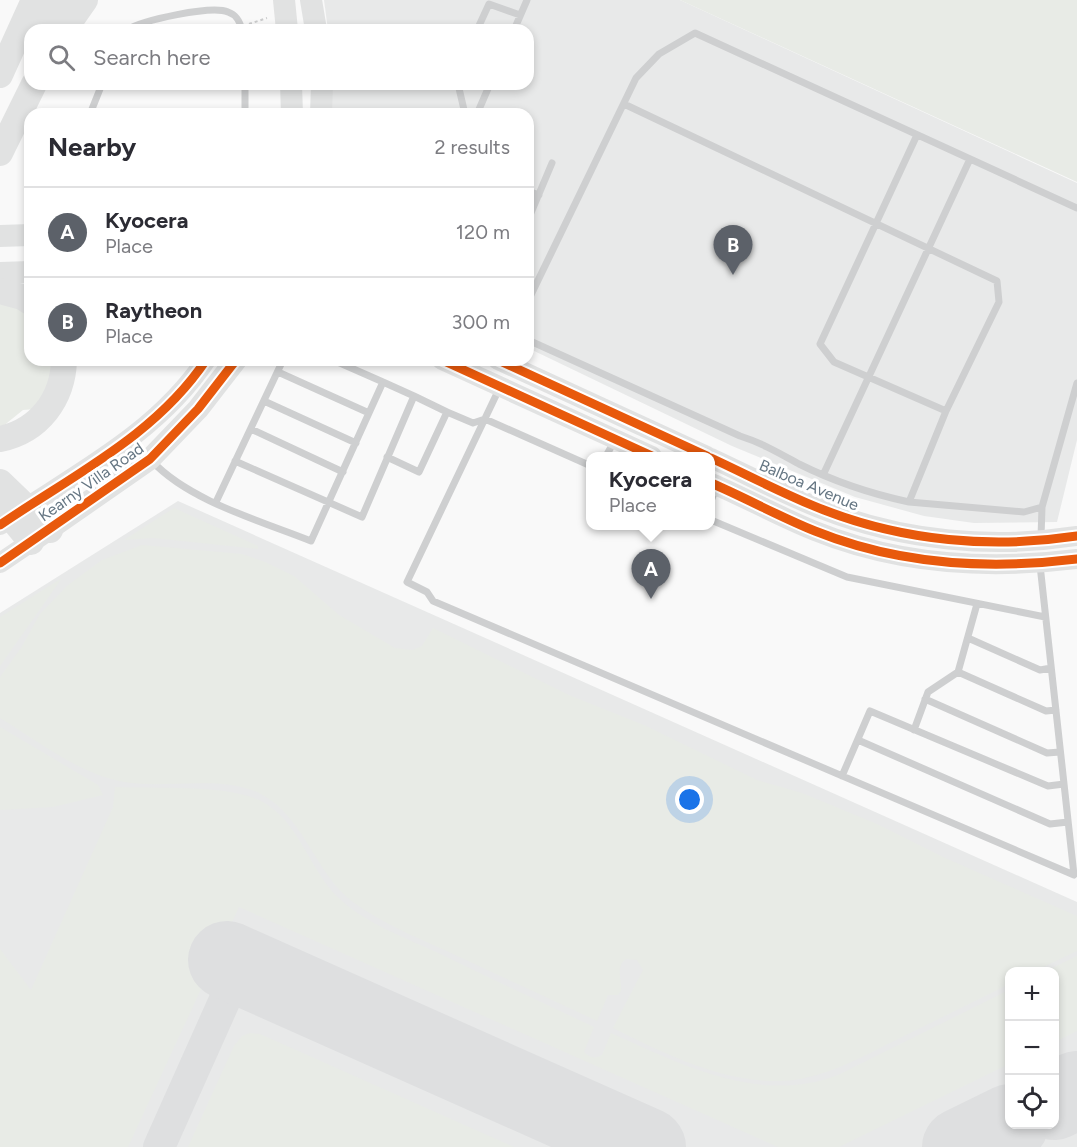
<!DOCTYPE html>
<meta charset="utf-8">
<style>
:root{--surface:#fff;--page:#f7f7f7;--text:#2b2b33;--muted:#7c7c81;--line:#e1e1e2;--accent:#5c6169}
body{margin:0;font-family:Figtree,sans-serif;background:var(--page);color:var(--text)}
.controls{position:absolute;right:18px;bottom:18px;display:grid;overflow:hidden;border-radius:12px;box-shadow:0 3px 9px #0003}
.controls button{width:54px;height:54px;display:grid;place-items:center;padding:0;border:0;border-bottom:2px solid var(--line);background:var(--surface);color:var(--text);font:30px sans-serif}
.you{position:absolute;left:690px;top:800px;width:21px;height:21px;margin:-15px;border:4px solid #fff;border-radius:50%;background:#1a73e8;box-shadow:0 0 0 9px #1a73e833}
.badge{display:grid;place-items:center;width:39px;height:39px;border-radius:50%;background:var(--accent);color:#fff;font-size:20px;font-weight:700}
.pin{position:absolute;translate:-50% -50px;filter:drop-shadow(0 2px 3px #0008)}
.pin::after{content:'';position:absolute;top:32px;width:21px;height:18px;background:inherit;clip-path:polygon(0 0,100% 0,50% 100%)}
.popup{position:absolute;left:586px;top:452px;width:129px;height:78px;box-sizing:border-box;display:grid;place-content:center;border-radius:12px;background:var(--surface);filter:drop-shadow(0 2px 4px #0005);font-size:20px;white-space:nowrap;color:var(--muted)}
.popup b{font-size:22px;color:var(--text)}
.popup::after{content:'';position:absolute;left:50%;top:100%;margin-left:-12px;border:12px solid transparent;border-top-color:var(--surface)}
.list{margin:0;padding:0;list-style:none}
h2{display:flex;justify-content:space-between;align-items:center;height:78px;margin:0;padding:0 24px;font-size:26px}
h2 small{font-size:20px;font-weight:400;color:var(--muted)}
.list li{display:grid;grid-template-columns:39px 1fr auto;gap:18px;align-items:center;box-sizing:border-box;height:90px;padding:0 24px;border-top:2px solid var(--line)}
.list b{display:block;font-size:22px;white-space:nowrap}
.list p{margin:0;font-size:20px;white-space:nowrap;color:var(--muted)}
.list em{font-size:20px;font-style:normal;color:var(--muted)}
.icon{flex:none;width:33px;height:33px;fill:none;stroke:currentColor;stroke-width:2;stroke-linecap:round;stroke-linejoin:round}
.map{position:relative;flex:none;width:1077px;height:1147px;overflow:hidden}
.search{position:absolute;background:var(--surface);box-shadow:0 3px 9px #0003;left:24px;top:24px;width:510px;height:66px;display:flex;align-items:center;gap:15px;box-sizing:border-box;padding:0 21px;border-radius:18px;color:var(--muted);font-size:22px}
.panel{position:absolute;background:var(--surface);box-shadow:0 3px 9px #0003;left:24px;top:108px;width:510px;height:258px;border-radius:18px}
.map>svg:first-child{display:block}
.built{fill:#e8e9e9;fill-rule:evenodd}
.green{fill:#e8ebe6}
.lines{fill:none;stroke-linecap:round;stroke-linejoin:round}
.taxiway{stroke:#dedfe0;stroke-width:32}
.runway{stroke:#dedfe0;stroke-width:78}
.path{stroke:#cbcccd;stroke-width:2;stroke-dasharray:3 3;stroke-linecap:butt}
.service{stroke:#cecfd0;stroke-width:7}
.secondary{stroke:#e1e2e2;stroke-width:20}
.primary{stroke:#e1e2e2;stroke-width:22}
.motorway{stroke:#e1e2e2;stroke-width:26}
.cycleway-casing{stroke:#fff;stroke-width:13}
.cycleway{stroke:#e8590c;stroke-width:9}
.labels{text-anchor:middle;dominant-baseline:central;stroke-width:6;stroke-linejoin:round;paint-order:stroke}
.street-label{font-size:16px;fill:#657683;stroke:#fff}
</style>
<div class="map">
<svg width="1077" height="1147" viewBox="0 0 1077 1147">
<rect width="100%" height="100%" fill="#f9f9f9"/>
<path class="built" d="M324 0H680L1077 183V440L1057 522 974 523 924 516 855 497 732 446 528 348V114H332V84H528V30H328Z
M178 501 1077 902V1147H0V613ZM1010 972H1054V1124H1010Z"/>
<path class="green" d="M680 0H1077V182Z
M0 299 30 312V360H52C55 379 46 394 35 409L23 410 2 427H0Z
M174 508 258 546V549L153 538 124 540Z
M142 545 242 554 265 562 294 576 339 615 395 648 412 650 422 646 433 628 569 695 644 725 757 780 802 793 877 824 943 857 1077 916V951L1035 971 1010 972 1009 984C974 1002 938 1019 902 1037 863 1056 822 1081 778 1081 721 1082 663 1053 613 1028L643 970 637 960 626 959C615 967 622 978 621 991L618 995H608L597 1021C548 998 498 975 449 952 416 937 381 923 353 902 314 873 305 816 259 793 221 775 165 789 124 782 79 774 38 741 0 718V677L21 648 40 614 68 585 102 560Z
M62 578 0 666V617Z
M0 727 98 785 103 795 53 807 0 810Z
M115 787C154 789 224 784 259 800 300 819 309 873 342 901 368 924 403 937 434 951 487 977 541 1002 594 1027L584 1052C590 1058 595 1059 602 1055L611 1033C682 1065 760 1105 838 1075L1009 990V1064L839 1147H778L239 907 128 1147H0V949L31 990 113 807Z
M1077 956V1031L1055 1042 1054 972 1046 971Z
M250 1033 260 1034 514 1147H188L234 1046 242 1036Z"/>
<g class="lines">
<path class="taxiway" d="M159 1147 240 966"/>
<path class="runway" d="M227 960 647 1147
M1054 1101 1077 1090
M961 1147 1010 1123"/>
<path class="path" d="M249 24 267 18"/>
<path class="service" d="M127 30C142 20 212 5 228 12 237 15 240 22 242 30
M477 30 489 4 520 15
M514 30 527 0
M458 84 465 114
M624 104 997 281 999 302 946 411
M90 114 102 84
M245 114 290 113
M245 114V84
M477 114 490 84
M528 191 539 195
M528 220 552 163
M528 301 636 78 659 54 695 33 1077 208
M528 340 740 436C762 443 779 453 799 464 833 481 872 494 909 502L946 411 834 362 820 344 917 135
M278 372 369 413
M500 387 407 582 427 592 433 601 1074 875 1040 565
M264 401 356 443
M447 412 473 423 485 419 591 466
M251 429 343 472
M606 456 615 440
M387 457 419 472 447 412 414 396
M152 461C189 501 261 521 311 541L383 382 333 360
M235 461 362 517 414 396 383 382
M824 473 970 159
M711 501 717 486
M216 502 283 360
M909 502 1024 512 1042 507 1077 383
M711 520 847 577 1045 617
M1041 537 1042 507
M968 638 1040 670 1051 668
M958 672 1046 711 1056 710
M925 699 1047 753 1060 752
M914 730 928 692 958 672 977 604
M858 740 1050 824 1068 822
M842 776 870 711 1048 786 1064 784"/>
<path class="secondary" d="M442 360 652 456
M498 360 707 456
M711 458C748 475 785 495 824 510 904 541 992 549 1077 536
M711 483C746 498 780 517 815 531 899 565 988 570 1077 559
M0 525C73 475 156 435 206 360
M0 563 31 542"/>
<path class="primary" d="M284 0 287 30
M311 0 316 30
M291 84 292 114
M321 114 322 84
M0 236 30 235
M0 273 30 272
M35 539 150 459 198 409 236 360"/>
<path class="motorway" d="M48 30 60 0
M64 30 85 0
M0 75 34 0
M0 153 34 84
M0 291 22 297 30 302
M0 439C39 431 63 399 64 360
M0 482 50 530
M0 504 31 542"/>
<defs>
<path id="cycleway" d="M442 360 652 456
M498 360 707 456
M711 458C748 475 785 495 824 510 904 541 992 549 1077 536
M711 483C746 498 780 517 815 531 899 565 988 570 1077 559
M0 525C73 475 156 435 206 360
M0 563 150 459 198 409 236 360"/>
</defs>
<use href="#cycleway" class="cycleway-casing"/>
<use href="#cycleway" class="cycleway"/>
</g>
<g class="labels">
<g class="street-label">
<text transform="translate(91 482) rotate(-35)">Kearny Villa Road</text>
<text transform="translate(809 485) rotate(23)">Balboa Avenue</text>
</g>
</g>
</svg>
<div class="controls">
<button>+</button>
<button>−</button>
<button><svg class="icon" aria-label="locate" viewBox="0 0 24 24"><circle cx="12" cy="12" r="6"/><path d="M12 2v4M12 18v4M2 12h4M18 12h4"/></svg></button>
</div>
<div class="you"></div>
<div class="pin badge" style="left:651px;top:599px">A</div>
<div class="popup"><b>Kyocera</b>Place</div>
<div class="pin badge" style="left:733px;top:275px">B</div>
<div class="search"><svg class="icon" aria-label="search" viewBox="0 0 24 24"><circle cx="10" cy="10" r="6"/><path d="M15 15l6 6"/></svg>Search here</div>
<section class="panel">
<h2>Nearby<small>2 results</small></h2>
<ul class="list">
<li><span class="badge">A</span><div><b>Kyocera</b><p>Place</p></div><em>120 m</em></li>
<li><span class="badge">B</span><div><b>Raytheon</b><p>Place</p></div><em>300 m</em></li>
</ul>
</section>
</div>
